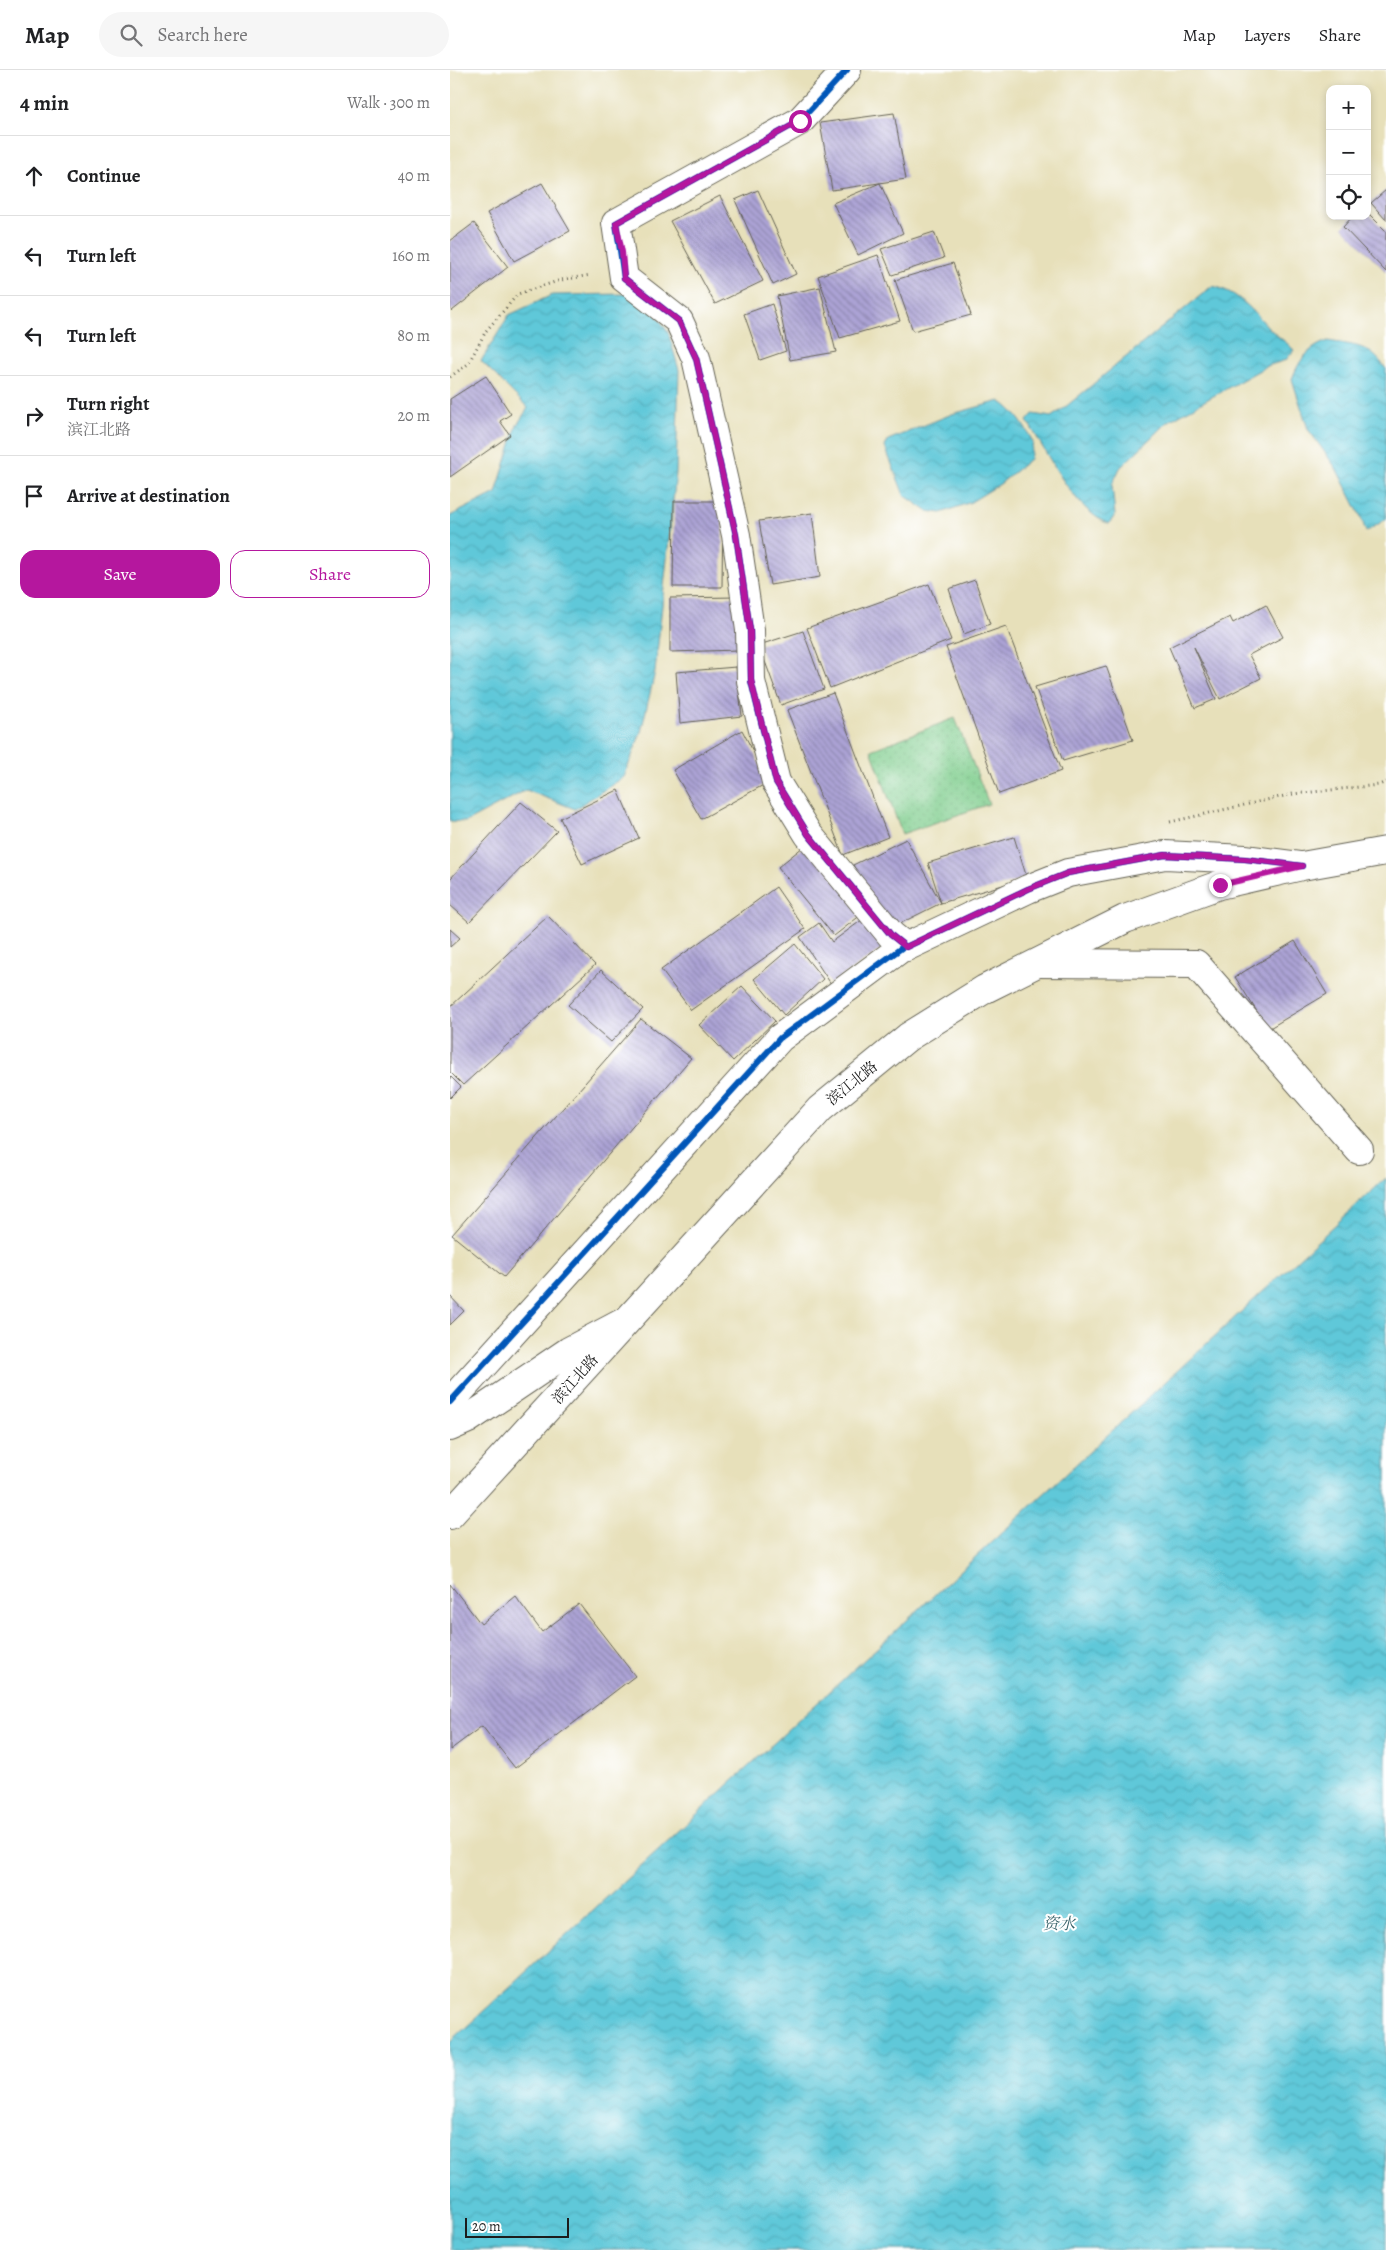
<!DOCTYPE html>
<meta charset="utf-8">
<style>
:root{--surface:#fff;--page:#f6f6f6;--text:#202124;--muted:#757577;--line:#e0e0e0;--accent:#b5179e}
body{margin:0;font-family:Alegreya,"Noto Serif SC",serif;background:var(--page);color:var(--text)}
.controls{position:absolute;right:15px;top:15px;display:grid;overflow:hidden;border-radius:10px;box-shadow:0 2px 8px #0003}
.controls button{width:45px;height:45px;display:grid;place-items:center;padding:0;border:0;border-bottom:1px solid var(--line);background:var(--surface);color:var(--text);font:25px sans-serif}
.scale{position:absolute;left:15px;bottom:12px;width:104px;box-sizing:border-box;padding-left:5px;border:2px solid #1c1c1c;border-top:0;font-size:14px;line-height:18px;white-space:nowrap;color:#1c1c1c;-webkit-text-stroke:4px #fff;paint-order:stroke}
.stop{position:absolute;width:15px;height:15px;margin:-11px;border:4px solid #b5179e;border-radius:50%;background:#fff}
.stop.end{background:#b5179e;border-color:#fff;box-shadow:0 1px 5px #0008}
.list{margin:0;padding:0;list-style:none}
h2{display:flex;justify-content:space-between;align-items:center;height:65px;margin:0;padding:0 20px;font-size:21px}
h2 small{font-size:16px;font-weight:400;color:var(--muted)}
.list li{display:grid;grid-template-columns:32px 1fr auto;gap:15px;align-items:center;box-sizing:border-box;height:80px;padding:0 20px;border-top:1px solid var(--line)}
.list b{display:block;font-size:19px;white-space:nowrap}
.list p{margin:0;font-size:16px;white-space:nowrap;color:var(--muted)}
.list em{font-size:16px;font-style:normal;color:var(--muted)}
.actions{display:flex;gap:10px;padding:15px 20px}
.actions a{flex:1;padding:11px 0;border:1px solid var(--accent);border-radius:15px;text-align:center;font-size:18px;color:var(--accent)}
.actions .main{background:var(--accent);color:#fff}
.icon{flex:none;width:28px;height:28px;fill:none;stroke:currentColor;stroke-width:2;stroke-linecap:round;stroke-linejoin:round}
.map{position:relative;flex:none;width:936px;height:2180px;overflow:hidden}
header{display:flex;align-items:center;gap:30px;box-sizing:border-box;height:70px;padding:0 25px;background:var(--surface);border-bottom:1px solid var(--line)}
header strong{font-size:24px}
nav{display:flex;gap:28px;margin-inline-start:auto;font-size:18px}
.search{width:350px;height:45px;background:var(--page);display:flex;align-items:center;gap:12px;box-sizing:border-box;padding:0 18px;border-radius:28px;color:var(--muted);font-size:19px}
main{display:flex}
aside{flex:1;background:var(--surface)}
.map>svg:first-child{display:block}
.park{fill:url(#park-dots);stroke:#4e7555}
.water{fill:url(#water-waves);stroke:#3d727a}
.building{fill:url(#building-back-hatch)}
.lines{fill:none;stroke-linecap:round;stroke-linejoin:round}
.street-casing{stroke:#636153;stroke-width:30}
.secondary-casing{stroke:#636153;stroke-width:30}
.path{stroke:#636153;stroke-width:3;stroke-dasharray:1 4;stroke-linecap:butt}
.street{stroke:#fff;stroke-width:28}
.secondary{stroke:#fff;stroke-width:28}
.cycleway-casing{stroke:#fff;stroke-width:9}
.cycleway{stroke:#0057b8;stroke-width:6}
.route{stroke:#b5179e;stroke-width:6}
.labels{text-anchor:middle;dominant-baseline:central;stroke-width:4;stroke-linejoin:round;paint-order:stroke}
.street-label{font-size:15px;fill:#1c1c1c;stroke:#fff}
.water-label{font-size:16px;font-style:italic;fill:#366168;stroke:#fff}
</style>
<header>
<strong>Map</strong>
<div class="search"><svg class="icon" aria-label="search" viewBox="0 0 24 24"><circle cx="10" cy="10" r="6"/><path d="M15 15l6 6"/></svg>Search here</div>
<nav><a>Map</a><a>Layers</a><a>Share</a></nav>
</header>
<main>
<aside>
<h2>4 min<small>Walk · 300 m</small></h2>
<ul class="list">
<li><svg class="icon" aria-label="ahead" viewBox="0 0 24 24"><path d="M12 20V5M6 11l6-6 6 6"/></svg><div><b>Continue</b></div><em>40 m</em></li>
<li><svg class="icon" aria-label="left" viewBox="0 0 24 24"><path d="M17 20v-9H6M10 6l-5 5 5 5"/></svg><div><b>Turn left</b></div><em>160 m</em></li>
<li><svg class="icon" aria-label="left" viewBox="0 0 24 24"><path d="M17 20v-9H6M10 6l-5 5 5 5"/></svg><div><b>Turn left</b></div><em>80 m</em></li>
<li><svg class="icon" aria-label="right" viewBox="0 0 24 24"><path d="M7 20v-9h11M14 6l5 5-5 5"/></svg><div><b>Turn right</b><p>滨江北路</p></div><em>20 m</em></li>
<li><svg class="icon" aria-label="arrive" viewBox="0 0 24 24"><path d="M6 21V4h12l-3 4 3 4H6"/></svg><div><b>Arrive at destination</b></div></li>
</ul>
<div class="actions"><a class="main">Save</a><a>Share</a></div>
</aside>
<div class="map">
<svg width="936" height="2180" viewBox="0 0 936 2180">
<defs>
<pattern id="park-dots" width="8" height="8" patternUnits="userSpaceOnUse" patternTransform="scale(1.25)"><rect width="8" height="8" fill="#80ce8e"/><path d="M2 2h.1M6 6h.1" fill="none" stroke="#6eb07a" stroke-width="1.8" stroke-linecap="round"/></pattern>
<pattern id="water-waves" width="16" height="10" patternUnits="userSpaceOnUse" patternTransform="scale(1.25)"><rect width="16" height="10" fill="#5ec8d9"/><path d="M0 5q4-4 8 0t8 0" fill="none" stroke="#51abba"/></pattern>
<pattern id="building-back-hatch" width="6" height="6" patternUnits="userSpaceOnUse" patternTransform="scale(1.25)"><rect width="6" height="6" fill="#aca3d5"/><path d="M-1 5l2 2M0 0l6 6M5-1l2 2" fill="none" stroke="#8b84ac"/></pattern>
</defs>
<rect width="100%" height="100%" fill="#fff"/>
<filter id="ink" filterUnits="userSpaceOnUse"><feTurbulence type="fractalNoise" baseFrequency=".02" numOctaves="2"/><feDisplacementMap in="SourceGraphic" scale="10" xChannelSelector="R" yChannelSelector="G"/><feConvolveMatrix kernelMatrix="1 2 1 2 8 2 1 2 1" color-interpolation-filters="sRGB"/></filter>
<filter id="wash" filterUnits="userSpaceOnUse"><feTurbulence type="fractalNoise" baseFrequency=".0096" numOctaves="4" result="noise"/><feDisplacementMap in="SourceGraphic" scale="20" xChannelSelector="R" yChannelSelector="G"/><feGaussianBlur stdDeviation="1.12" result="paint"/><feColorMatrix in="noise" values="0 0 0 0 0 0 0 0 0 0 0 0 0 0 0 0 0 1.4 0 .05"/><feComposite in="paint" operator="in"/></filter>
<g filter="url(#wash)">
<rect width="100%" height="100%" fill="#e7e0ba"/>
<path class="park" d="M505 648 539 734 452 764 421 680Z"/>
<path class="water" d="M762 216C788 221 803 241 820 259 828 267 837 272 844 280L836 290 817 296 717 352 670 398 662 415 665 445 659 454C622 439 598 383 577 351L583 344 601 347 613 339Z
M182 224 200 236 218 262 229 300 226 403 205 602 191 662 174 707 125 739 76 720 16 752 0 751V446L46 423 67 355 78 338 31 291 59 245 102 225Z
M878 271C906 276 919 274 936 299V449L916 462 911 447 886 398 858 359 842 309C849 290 859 277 878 271Z
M550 331C566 342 574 355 583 372L580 389 550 414 521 432 491 443 477 441 454 425 435 377 438 370 502 344Z
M936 1108V2180H0V1972Z"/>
<g id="blocks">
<path class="building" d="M444 43 456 109 382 120 370 53Z
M92 113 120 161 64 191 37 143Z
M430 113 453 163 408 185 383 133Z
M308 120 346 204 323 215 285 130Z
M936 120V150L921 133Z
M270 126 313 211 265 234 220 151Z
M917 142 936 161V202L893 157 903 146H917Z
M24 153 58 197 2 241 0 239V171Z
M484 162 494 188 442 205 431 179Z
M428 185 450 251 390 268 368 206Z
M503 193 521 245 463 261 445 210Z
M370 217 386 282 340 290 327 226Z
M322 234 336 281 310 290 294 244Z
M36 306 61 344 50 351 60 365 0 407V329Z
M224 431H273L272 517H223Z
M362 443 370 507 320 515 309 451Z
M525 510 540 554 514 564 499 519Z
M479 514 501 570 380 618 357 558Z
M288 527 289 580 220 582V528Z
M816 535 833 567 799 585 811 608 770 629 744 577 766 629 745 638 719 577 780 547 783 553Z
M556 556 611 701 549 724 496 577Z
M353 561 374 619 331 635 309 575Z
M656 596 683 670 613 691 585 617Z
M286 597 292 646 230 653 226 602Z
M383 623 438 767 393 785 337 640Z
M292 660 319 712 251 749 223 700Z
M168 720 189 768 132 794 110 748Z
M71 732 107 761 19 852 0 835V809Z
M564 767 577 808 491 833 478 793Z
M456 769 491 833 439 859 403 795Z
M358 773 416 841 384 866 328 797Z
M326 817 355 859 241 940 211 900Z
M98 846 145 895 13 1015 0 1002V937Z
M416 847 437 875 381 914 350 867 369 853 382 872Z
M0 859 10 868 0 877Z
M845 871 877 924 818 959 785 907Z
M345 874 373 909 334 945 304 909Z
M151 900 193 939 161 972 118 935Z
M292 916 325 951 283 991 249 955Z
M191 949 241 988 54 1207 2 1165Z
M0 1006 11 1017 0 1028Z
M0 1226 14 1241 0 1255Z
M0 1514 31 1554 65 1526 92 1562 129 1534 185 1606 65 1698 32 1656 0 1680Z"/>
</g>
</g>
<g filter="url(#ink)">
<use href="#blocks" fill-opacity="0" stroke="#636153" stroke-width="1"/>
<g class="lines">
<defs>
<path id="street" d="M397 0 350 51 166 153 174 208 229 251 246 288 286 465 300 560 301 611 326 712 358 764 441 865 456 877 578 819 618 803 715 785 795 789 849 796
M588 893 746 894 909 1080
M0 1332 330 968 454 876
M0 1357 18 1349 119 1281 174 1252"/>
<path id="secondary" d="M0 1445 370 1039 458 967 535 919 675 849 769 815 852 796 936 781"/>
</defs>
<use href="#street" class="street-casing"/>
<use href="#secondary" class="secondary-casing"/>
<path class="path" d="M0 307 18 294 36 261 68 224 111 210 141 205
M720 752 843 724 929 715 936 712"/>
<use href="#street" class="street"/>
<use href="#secondary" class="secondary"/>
<defs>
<path id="cycleway" d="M397 0 350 51 166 153 174 208 229 251 246 288 286 465 300 560 301 611 326 712 358 764 441 865 456 877 578 819 618 803 715 785 795 789 852 796
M0 1332 330 968 454 876"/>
</defs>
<use href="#cycleway" class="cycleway-casing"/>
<use href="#cycleway" class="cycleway"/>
</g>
</g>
<g class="lines" filter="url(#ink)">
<path class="route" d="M350 51 166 153 172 182 174 208 229 251 246 288 286 465 300 560 301 610 326 712 358 764 441 865 456 877 578 819 618 803 715 785 795 789 852 796 770 815"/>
</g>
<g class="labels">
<g class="street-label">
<text transform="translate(402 1013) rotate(-39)">滨江北路</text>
<text transform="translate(125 1309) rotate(-48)">滨江北路</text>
</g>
<g class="water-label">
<text x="609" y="1854">资水</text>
</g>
</g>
</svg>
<div class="controls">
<button>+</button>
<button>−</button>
<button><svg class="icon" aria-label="locate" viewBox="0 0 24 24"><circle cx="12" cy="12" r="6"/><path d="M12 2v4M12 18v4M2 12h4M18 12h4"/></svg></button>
</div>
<div class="scale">20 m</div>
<div class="stop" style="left:350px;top:51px"></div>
<div class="stop end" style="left:770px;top:815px"></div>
</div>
</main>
